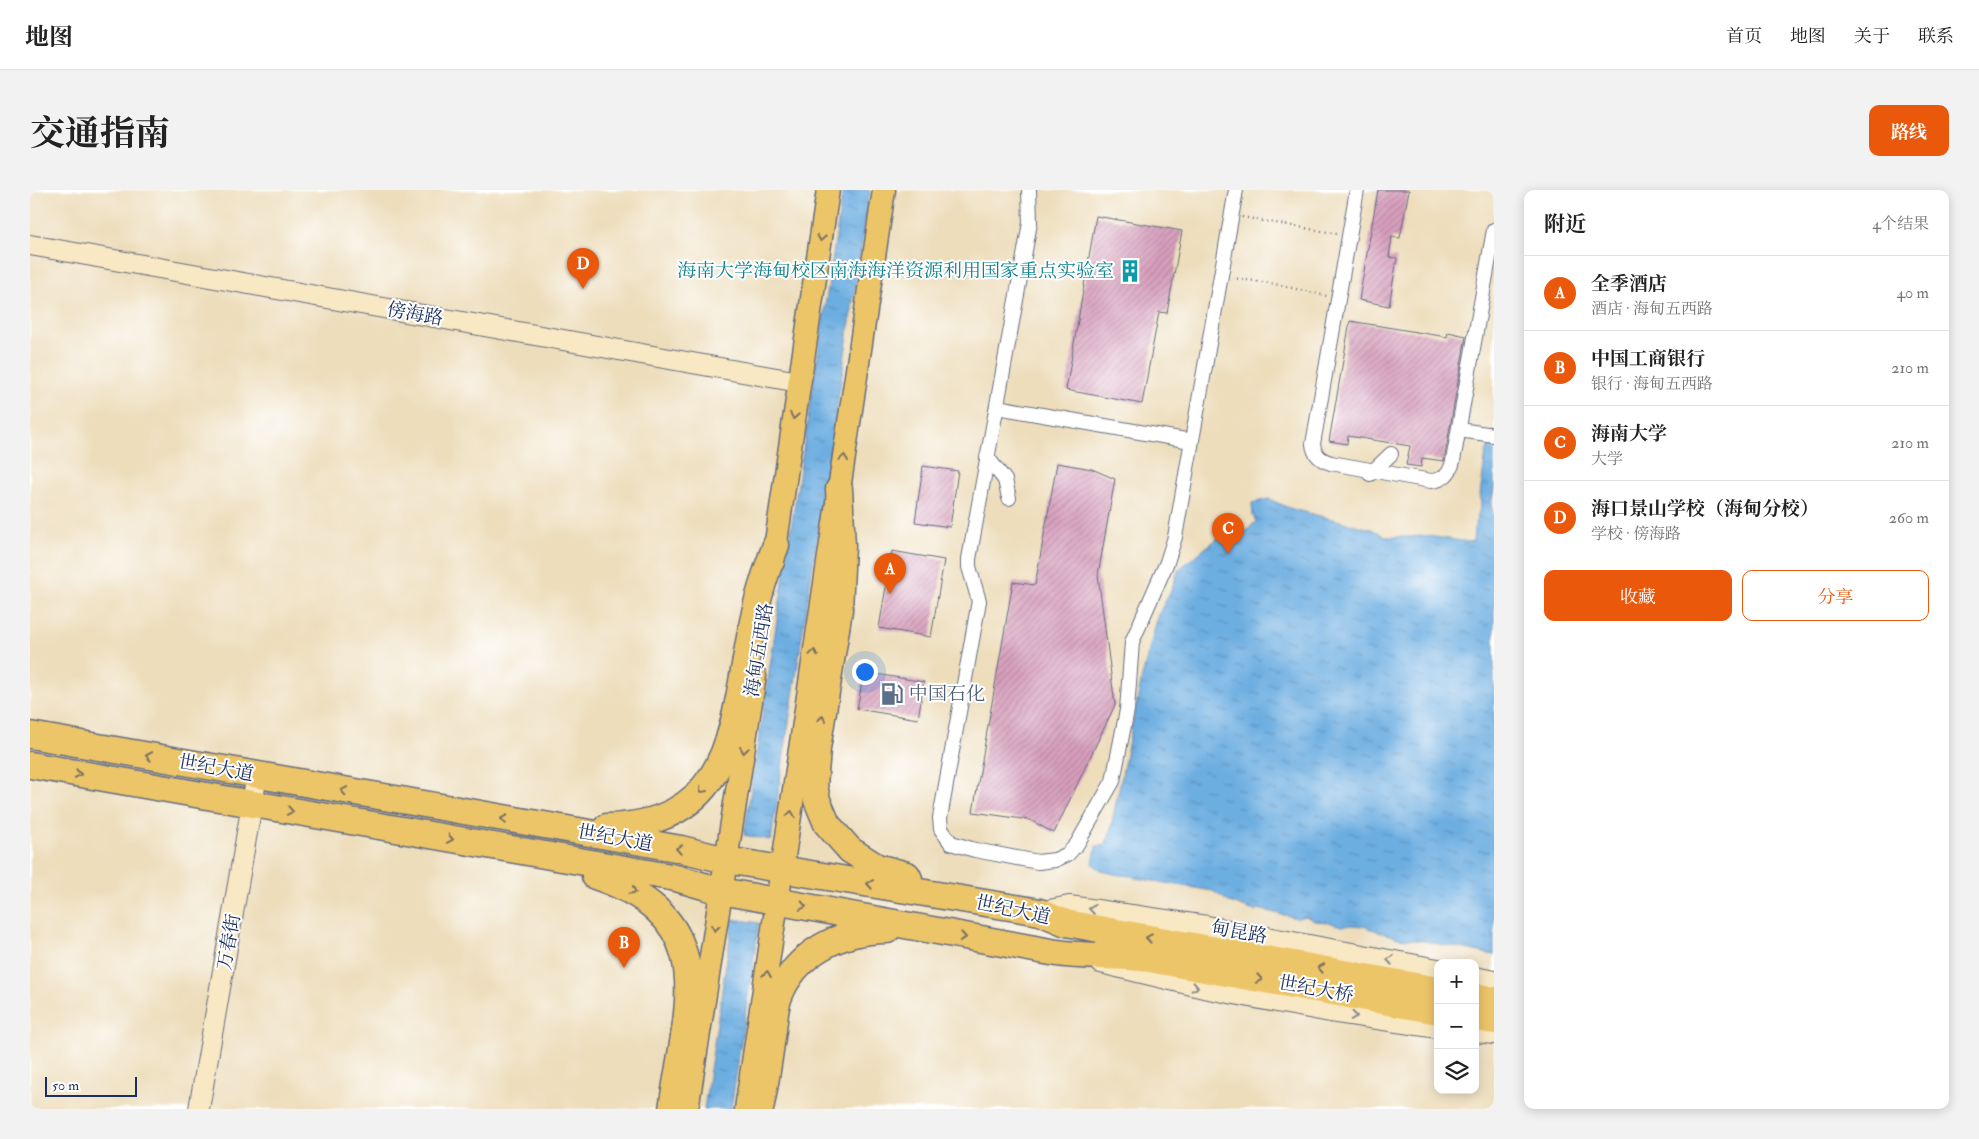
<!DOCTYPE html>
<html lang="zh">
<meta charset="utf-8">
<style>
:root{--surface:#fff;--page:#f2f2f2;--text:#222;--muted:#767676;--line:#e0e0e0;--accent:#ea580c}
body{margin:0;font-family:"IM FELL Double Pica","Noto Serif SC",serif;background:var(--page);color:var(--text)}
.controls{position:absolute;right:15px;bottom:15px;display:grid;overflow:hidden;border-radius:10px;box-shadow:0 2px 12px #0003}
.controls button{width:45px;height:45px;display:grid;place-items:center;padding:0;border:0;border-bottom:1px solid var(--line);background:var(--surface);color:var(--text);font:25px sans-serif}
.scale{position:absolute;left:15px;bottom:12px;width:92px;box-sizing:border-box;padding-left:5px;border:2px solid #1b2f5e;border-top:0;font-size:14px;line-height:18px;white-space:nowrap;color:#1b2f5e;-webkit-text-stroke:4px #fff;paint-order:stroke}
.you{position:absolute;left:834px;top:481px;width:18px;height:18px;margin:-12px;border:4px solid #fff;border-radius:50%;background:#1a73e8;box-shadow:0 0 0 8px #1a73e833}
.badge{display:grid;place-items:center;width:32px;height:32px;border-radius:50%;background:var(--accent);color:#fff;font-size:16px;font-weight:700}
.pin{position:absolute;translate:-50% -41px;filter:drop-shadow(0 1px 2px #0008)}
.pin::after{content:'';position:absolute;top:26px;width:18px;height:15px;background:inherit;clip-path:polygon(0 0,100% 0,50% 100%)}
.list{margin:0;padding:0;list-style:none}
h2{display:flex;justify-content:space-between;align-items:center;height:65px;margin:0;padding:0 20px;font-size:21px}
h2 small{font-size:16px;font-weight:400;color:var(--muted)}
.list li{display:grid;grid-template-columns:32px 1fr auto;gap:15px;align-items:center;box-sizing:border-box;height:75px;padding:0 20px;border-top:1px solid var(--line)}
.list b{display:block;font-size:19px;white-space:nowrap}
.list p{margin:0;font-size:16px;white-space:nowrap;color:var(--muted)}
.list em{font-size:16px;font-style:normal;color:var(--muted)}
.actions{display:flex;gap:10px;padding:15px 20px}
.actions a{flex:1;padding:11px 0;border:1px solid var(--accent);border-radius:10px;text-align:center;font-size:18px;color:var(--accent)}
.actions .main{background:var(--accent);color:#fff}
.icon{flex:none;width:28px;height:28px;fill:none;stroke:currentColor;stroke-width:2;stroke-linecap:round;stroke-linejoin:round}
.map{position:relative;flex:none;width:1464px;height:919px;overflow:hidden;border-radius:10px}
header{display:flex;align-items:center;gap:30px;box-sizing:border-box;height:70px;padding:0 25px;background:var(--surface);border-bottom:1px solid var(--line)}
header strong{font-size:24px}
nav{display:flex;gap:28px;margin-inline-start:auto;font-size:18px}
.intro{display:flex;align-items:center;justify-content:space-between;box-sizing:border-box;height:120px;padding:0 30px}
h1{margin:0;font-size:35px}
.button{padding:12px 22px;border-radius:10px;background:var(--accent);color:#fff;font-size:18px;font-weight:700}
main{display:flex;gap:30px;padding:0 30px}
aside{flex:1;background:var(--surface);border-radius:10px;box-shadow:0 2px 12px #0003}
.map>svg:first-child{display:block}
.water{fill:url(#water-ripples);stroke:#446ea0}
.building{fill:url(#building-hatch)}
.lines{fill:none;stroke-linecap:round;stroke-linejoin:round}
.street-casing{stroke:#646c7f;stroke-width:16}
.secondary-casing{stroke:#646c7f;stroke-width:22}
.primary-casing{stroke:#646c7f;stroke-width:25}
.highway-casing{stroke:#646c7f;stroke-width:29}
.path{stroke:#646c7f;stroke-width:2.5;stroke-dasharray:1 4;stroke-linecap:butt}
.street{stroke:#fff;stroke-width:14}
.secondary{stroke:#f8e8c3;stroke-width:20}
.primary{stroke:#edc569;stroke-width:22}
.highway{stroke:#edc569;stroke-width:26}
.oneway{stroke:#797263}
.oneway2{stroke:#8a8c90}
.labels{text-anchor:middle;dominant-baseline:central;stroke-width:4;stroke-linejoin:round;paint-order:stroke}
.culture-label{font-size:19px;fill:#0d838f;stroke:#fff;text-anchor:end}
.street-label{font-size:19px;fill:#1b2f5e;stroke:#fff}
.service-label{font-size:19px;fill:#4e5e75;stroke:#fff;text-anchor:start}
</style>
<header>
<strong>地图</strong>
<nav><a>首页</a><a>地图</a><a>关于</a><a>联系</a></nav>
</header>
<div class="intro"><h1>交通指南</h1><a class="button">路线</a></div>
<main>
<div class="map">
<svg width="1464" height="919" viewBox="0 0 1464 919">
<defs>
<pattern id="water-ripples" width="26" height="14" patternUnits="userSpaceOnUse" patternTransform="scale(1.25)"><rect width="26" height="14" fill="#6daee1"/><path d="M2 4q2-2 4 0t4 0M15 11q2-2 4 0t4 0" fill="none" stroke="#598eba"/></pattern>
<pattern id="building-hatch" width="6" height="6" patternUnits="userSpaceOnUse" patternTransform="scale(1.25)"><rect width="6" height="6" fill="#d89fbc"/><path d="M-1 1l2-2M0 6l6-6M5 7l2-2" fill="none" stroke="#ae829c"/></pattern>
</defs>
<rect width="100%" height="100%" fill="#fff"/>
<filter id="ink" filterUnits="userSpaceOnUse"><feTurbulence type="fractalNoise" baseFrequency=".02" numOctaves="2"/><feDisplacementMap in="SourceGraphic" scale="10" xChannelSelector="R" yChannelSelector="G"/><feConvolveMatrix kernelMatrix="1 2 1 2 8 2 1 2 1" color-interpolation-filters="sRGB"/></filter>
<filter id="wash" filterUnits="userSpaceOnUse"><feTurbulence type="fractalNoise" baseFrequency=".0096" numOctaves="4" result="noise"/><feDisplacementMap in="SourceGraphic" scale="20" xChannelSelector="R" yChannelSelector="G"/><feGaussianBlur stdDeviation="1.12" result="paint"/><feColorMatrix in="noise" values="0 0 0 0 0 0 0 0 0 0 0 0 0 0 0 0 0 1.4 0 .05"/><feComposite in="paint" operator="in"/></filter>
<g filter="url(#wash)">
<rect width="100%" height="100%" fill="#edddbb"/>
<path class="water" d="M813 0H840L741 650 714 645Z
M1464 240V298L1461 317 1464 325V765L1394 751 1368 748 1333 736 1322 735 1311 736 1298 732 1284 731 1276 726 1267 728 1228 719 1225 721 1199 712 1183 701 1105 688 1102 686C1089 685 1073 684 1063 674L1066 656H1073L1079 647 1112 487 1128 425 1141 401 1149 379 1188 348 1194 346 1209 349 1226 331 1223 326 1222 313 1239 309 1259 318 1341 339 1358 347H1383L1390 345 1439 352 1443 351 1444 339 1451 315 1450 305 1456 263Z
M703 729 729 733 701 919H674Z"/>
<g id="blocks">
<path class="building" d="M1348 0H1379L1370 48 1362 47 1359 67 1367 68 1359 116 1329 110Z
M1066 26 1152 41 1137 123 1129 122 1112 214 1036 200Z
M1320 131 1417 147 1418 142 1436 146 1414 271 1392 268 1391 277 1376 275 1380 256 1318 246 1317 254 1299 251Z
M1027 273 1062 279 1085 289 1068 385 1085 515 1024 643 1000 630 943 622 983 392 1005 395Z
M893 276 928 281 920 337 885 332Z
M862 361 914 370 901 447 849 438Z
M834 482 894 492 888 529 827 519Z"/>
</g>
</g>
<g filter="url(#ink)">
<use href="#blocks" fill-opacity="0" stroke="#646c7f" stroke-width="1"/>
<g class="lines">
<defs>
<path id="street" d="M999 0 1000 33 939 369V377L949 411 910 628 911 639 921 653 945 660 1008 672 1025 670 1038 664 1047 654 1083 591 1097 520 1102 452 1137 372 1145 347 1206 0
M1327 0 1283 254C1284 265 1291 270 1301 273L1401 291C1414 290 1420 284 1423 271L1464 40
M967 217 1161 251
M1429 240 1464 245
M957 267 975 290 979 308
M1340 284 1361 264"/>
<path id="secondary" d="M0 55 769 192
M1010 722 1039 716 1177 736 1408 779
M1071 773 1178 799 1300 822 1408 838
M1445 787 1464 791
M1445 842 1464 844
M169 919 227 585"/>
<path id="primary" d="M743 372 798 0
M657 919 725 486
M716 919 854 0"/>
<path id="highway" d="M809 299 812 356 809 420 787 559 784 595 787 610 797 634 820 660 847 677 877 685 879 689
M0 545 651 659 696 670 1010 722 1036 733 1408 800
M0 575 646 688 691 701 1021 762C1054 768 1086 764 1119 769L1408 821
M577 637C709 633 702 527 724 427 729 402 737 379 746 355
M565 686C693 729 657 815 642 919
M1445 806 1464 810
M1445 828 1464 831
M730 919C736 893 739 866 743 840 744 830 745 819 748 809 764 763 811 740 857 740"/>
</defs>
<use href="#street" class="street-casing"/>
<use href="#secondary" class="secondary-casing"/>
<use href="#primary" class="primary-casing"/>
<use href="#highway" class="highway-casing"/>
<path class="path" d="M1212 27 1308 44
M1202 88 1240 93 1297 106"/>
<use href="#street" class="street"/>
<use href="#secondary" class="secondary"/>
<use href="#primary" class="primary"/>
<use href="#highway" class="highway"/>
</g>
<defs><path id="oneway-chevron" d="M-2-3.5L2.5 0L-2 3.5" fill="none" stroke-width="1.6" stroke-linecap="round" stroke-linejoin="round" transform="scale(1.25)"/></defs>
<g class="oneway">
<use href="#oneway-chevron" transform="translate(791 48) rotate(99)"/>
<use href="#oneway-chevron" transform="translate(764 226) rotate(99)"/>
<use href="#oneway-chevron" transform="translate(814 268) rotate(-82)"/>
<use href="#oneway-chevron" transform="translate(784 463) rotate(-82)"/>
<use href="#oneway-chevron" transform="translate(792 529) rotate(-80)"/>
<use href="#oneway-chevron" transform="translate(714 560) rotate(99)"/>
<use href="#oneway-chevron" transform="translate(119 566) rotate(-170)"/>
<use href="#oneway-chevron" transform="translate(48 584) rotate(10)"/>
<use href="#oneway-chevron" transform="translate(672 600) rotate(131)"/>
<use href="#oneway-chevron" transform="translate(314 601) rotate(-170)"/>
<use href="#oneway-chevron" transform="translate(260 621) rotate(10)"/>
<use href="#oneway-chevron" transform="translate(761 624) rotate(-82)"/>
<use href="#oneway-chevron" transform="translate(474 629) rotate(-170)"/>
<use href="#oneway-chevron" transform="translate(420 649) rotate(10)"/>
<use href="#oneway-chevron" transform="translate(649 659) rotate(-169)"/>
<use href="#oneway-chevron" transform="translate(840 694) rotate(-170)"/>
<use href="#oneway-chevron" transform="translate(603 701) rotate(28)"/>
<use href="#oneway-chevron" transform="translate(773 716) rotate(11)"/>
<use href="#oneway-chevron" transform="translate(685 738) rotate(99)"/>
<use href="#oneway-chevron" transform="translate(933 747) rotate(10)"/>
<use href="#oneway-chevron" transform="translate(1119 748) rotate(-170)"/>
<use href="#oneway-chevron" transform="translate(1291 778) rotate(-170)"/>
<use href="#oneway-chevron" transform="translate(737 784) rotate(-81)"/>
<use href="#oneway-chevron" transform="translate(1229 789) rotate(10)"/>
</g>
<g class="oneway2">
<use href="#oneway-chevron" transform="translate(1062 719) rotate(-172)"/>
<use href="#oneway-chevron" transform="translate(1360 770) rotate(-170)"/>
<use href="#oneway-chevron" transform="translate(1165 797) rotate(12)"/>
<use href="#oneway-chevron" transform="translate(1324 826) rotate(9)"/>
</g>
</g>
<defs>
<symbol id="building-bare" viewBox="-9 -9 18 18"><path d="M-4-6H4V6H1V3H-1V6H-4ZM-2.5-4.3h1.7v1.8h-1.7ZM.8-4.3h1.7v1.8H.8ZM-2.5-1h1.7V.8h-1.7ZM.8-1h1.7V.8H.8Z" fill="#0f9aa8" stroke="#fff" stroke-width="2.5" paint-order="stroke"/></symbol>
<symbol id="fuel-bare" viewBox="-9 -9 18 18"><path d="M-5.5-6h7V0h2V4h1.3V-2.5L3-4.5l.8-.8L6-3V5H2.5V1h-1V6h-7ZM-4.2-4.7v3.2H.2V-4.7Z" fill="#5c6f8a" stroke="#fff" stroke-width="2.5" paint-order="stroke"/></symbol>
</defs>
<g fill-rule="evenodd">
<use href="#building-bare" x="1084" y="65" width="32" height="32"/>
<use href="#fuel-bare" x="846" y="488" width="32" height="32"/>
</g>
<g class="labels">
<g class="culture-label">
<text x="1084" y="81">海南大学海甸校区南海海洋资源利用国家重点实验室</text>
</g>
<g class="street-label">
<text transform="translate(385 124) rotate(10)">傍海路</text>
<text transform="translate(729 460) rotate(-81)">海甸五西路</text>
<text transform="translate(186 578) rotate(10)">世纪大道</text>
<text transform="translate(585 648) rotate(10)">世纪大道</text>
<text transform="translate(983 720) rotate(12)">世纪大道</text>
<text transform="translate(1209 742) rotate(10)">甸昆路</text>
<text transform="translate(199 752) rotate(-80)">万春街</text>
<text transform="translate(1286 799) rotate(10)">世纪大桥</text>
</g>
<g class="service-label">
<text x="879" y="504">中国石化</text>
</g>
</g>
</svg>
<div class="controls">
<button>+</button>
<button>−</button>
<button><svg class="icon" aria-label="layers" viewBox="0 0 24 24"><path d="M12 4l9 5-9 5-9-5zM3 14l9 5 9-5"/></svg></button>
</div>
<div class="scale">50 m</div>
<div class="you"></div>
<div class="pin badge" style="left:860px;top:404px">A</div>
<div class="pin badge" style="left:594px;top:778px">B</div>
<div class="pin badge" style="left:1198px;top:364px">C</div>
<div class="pin badge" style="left:553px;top:99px">D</div>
</div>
<aside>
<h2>附近<small>4个结果</small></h2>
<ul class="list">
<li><span class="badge">A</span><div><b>全季酒店</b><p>酒店 · 海甸五西路</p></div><em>40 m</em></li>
<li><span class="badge">B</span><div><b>中国工商银行</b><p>银行 · 海甸五西路</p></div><em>210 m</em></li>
<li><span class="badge">C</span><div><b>海南大学</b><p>大学</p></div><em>210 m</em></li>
<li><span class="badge">D</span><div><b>海口景山学校（海甸分校）</b><p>学校 · 傍海路</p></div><em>260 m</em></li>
</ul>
<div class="actions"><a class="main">收藏</a><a>分享</a></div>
</aside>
</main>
